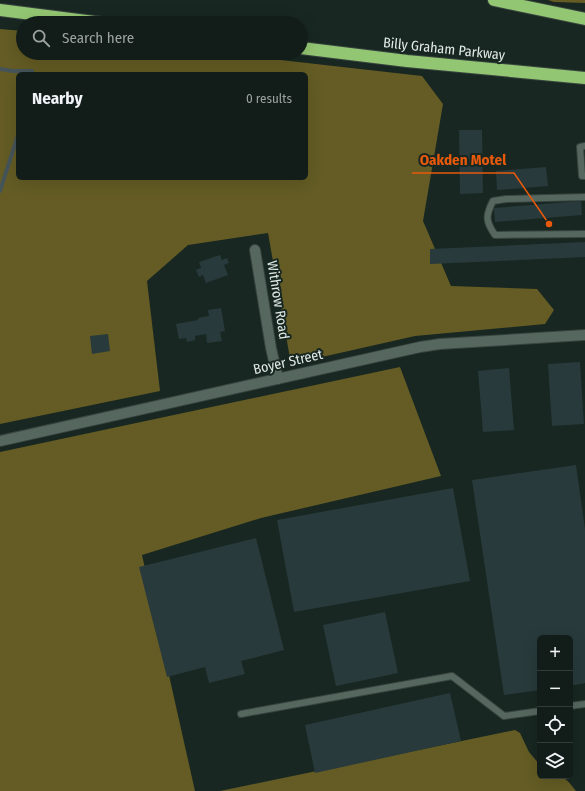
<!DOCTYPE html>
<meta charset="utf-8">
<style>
:root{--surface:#121d19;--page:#1f2a26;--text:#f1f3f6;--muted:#9ca2a2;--line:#313b38}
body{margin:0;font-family:"Fira Sans Condensed",sans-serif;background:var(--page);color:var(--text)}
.controls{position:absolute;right:12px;bottom:12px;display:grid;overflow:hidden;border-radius:6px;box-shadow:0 4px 16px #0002}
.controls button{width:36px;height:36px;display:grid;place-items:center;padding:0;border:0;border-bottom:1px solid var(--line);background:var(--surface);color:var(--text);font:20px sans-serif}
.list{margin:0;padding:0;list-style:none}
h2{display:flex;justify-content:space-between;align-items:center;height:52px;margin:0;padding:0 16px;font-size:17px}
h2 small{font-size:13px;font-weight:400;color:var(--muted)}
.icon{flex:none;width:22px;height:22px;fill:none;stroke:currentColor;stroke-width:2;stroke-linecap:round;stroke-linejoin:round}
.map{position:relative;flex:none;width:585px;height:791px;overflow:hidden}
.search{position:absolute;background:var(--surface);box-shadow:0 4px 16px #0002;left:16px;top:16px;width:292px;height:44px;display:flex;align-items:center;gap:10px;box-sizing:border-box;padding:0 14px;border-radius:22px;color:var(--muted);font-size:15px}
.panel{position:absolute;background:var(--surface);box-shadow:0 4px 16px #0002;left:16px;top:72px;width:292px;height:108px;border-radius:6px}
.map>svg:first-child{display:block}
.forest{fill:#645c24;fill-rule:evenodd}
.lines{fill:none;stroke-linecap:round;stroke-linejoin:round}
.stream{stroke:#455459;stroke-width:4}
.building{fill:#283a3b}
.lane-casing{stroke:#38443f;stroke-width:8}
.street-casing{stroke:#38443f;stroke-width:12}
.highway-casing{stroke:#38443f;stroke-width:14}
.lane{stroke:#566760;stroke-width:6}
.street{stroke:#566760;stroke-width:10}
.highway{stroke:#93c672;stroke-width:12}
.labels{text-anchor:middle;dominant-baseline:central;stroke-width:4;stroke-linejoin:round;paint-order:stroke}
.street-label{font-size:14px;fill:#e1eae6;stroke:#182721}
.leader{fill:none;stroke:#e8590c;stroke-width:1.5}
.callout-dot{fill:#e8590c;stroke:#182721;stroke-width:1.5}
.callout-label{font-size:15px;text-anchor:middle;font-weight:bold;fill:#e8590c;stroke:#182721;stroke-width:4;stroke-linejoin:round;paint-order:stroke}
</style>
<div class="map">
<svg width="585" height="791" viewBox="0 0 585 791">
<rect width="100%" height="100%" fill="#182721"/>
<path class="forest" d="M548 0H585V3L554 2Z
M0 29 23 31V53H218L422 76 443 104 423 221 451 286 537 289 554 310 545 324 415 336 291 364 268 233 188 245 147 281 160 391 0 424ZM18 74H306V178H18Z
M400 367 441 476 261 518 142 555 195 791H0V452Z
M515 730 520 733 529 752 540 765V776C562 776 562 773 576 791H220Z"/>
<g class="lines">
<path class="stream" d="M0 69 13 71H32L31 74
M0 191 18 135"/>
</g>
<path class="building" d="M459 130H482L483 193 460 194Z
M546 167 548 186 497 190 496 171Z
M581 201 582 215 495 222 494 208Z
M585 242V257L430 264V249Z
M220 255 222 260 227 258 229 263 224 265 228 275 206 283 203 275 199 277 196 270 201 268 199 262Z
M221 308 225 331 220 332 222 341 207 343 206 334 195 336V340L187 342 186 338 179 339 176 324 198 320V318L209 316 208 310Z
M108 334 110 351 92 354 90 336Z
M580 362 584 424 552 426 548 364Z
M509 368 514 430 483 432 478 371Z
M576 465 585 529V683L570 686V638H540V690L504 695 472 480Z
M453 488 470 581 294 612 277 520Z
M256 538 284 650 241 661 245 674 209 683 205 667 167 677 139 567Z
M385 612 398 673 336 686 323 625Z
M450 693 461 741 315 773 305 725Z"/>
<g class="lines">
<defs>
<path id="lane" d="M585 146 580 147 582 176H585
M585 197 506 199 493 201C485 216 486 222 495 235L585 234
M570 706 585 704
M241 714 452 676 504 716 540 711"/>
<path id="street" d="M255 250 271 348 278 379
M0 441 420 347 440 344 585 335"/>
<path id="highway" d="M494 0 585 19
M0 10 102 23
M301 48 407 61 585 78"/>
</defs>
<use href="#lane" class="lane-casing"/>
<use href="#street" class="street-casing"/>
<use href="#highway" class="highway-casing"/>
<use href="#lane" class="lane"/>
<use href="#street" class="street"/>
<use href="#highway" class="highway"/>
</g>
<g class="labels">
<g class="street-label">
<text transform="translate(444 49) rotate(6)">Billy Graham Parkway</text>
<text transform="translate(278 300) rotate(81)">Withrow Road</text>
<text transform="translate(288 362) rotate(-13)">Boyer Street</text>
</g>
</g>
<path class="leader" d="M549 224L514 173H412"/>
<circle class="callout-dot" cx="549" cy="224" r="4"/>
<g class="callout-label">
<text x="463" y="165">Oakden Motel</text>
</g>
</svg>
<div class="controls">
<button>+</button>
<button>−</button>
<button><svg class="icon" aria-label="locate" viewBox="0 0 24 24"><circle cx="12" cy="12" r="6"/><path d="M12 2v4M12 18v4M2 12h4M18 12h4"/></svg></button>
<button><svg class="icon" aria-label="layers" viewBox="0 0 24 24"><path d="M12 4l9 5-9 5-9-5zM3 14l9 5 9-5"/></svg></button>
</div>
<div class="search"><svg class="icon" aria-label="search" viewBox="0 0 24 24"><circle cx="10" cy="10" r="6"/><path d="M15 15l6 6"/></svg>Search here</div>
<section class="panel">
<h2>Nearby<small>0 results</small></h2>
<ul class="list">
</ul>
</section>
</div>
